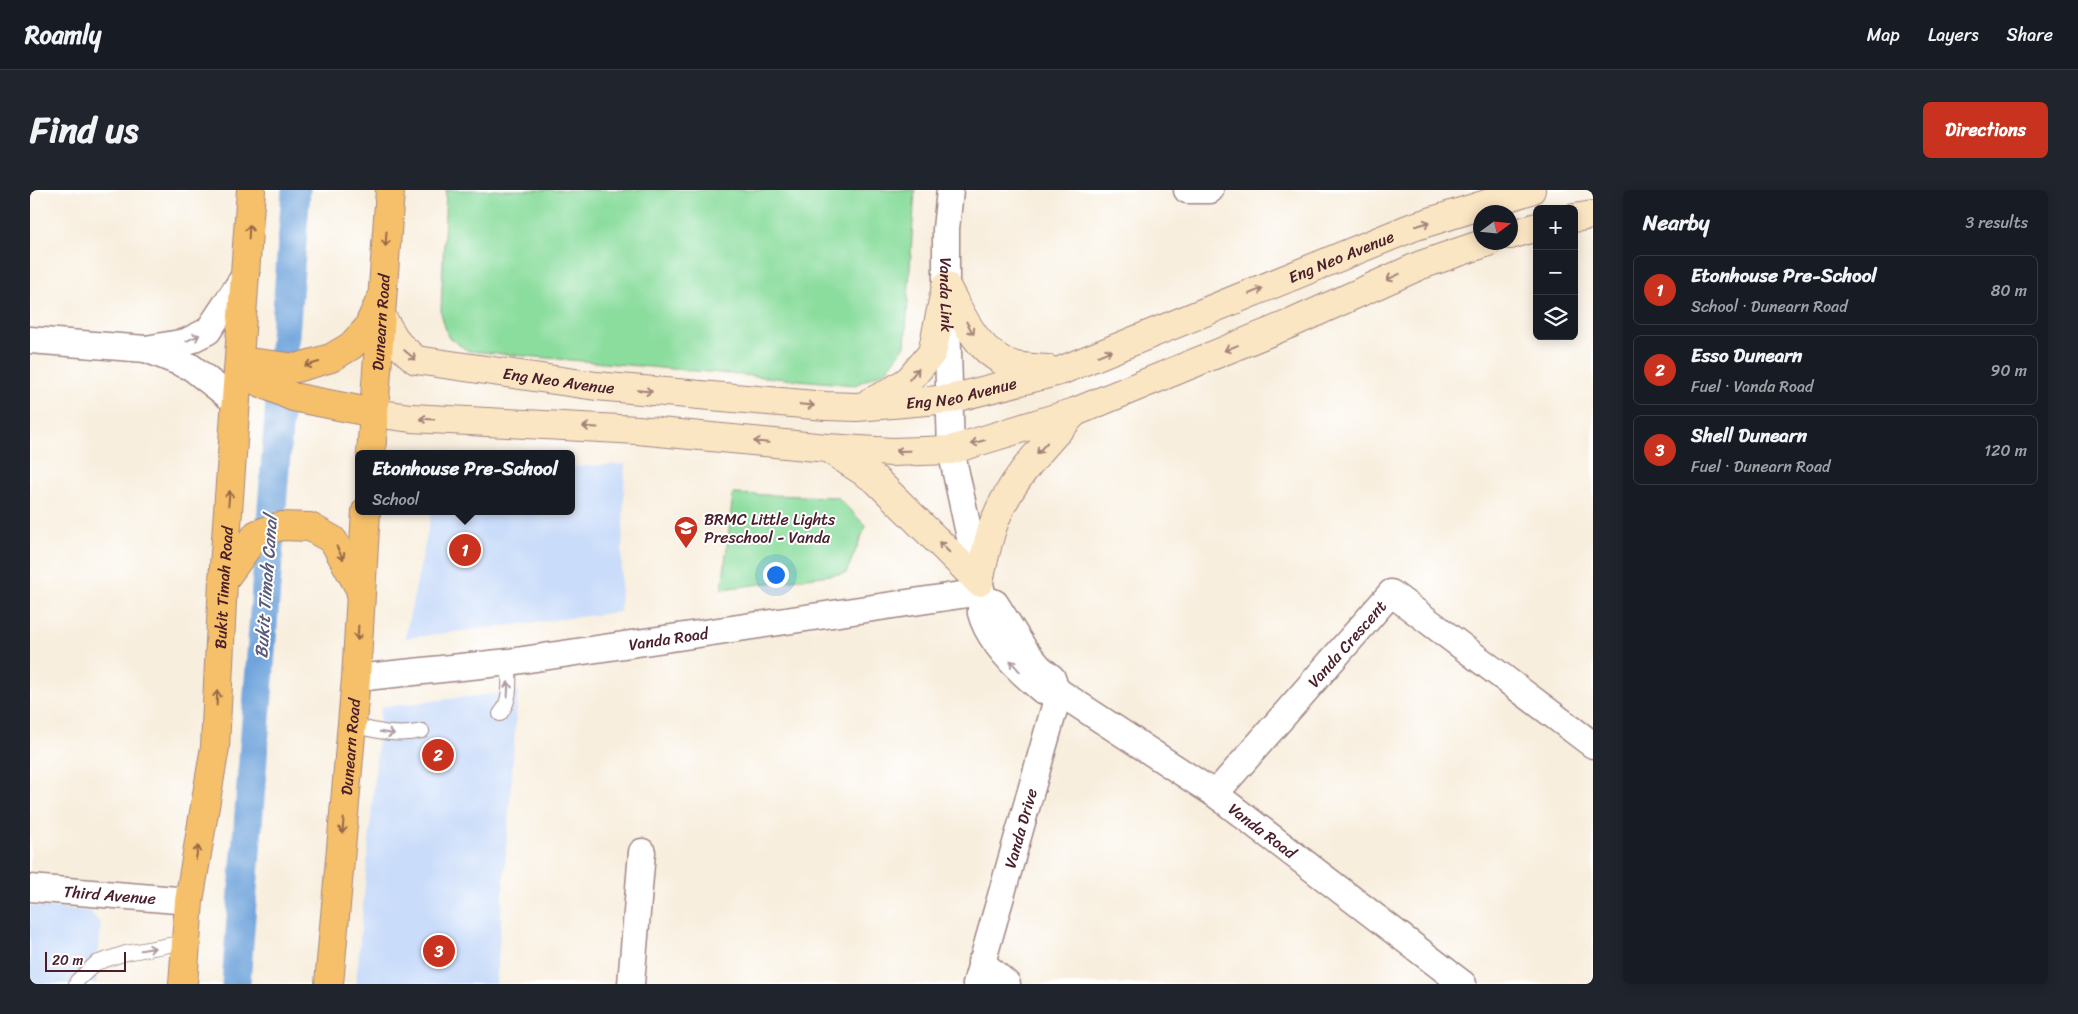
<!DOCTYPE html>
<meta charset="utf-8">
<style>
:root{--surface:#171b24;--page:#20242c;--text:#f1f3f6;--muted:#9ea1a6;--line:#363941;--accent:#c8321e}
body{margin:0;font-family:Sriracha,sans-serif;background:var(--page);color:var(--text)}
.controls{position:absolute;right:15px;top:15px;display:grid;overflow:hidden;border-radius:8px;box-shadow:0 2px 12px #0003}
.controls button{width:45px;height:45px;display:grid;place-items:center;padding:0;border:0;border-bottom:1px solid var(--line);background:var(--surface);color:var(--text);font:25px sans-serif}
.compass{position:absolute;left:1443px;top:15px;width:45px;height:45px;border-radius:50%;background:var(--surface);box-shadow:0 2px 12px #0003;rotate:75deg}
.scale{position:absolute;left:15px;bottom:12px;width:81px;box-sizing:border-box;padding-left:5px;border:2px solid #4a1f2b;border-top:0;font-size:14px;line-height:18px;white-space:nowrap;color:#4a1f2b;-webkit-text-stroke:4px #fff;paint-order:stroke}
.you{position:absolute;left:745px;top:384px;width:18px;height:18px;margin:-12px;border:4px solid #fff;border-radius:50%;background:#1a73e8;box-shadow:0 0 0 8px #1a73e833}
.badge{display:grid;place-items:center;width:32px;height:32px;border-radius:50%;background:var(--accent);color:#fff;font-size:16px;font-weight:700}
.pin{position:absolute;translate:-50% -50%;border:2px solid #fff;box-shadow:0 1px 5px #0006}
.popup{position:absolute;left:325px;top:260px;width:220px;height:65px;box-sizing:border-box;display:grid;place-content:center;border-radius:8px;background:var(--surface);filter:drop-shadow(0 1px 4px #0005);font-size:16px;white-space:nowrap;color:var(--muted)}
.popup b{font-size:19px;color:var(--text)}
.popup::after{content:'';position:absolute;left:50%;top:100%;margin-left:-10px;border:10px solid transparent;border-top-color:var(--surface)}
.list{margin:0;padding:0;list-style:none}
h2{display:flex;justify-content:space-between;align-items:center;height:65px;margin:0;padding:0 20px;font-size:21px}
h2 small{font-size:16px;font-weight:400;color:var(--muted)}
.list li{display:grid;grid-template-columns:32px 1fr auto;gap:15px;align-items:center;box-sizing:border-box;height:70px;margin:0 10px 10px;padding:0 10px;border:1px solid var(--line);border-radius:8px}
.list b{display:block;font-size:19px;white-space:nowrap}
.list p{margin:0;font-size:16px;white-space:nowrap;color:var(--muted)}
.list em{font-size:16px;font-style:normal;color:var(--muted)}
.icon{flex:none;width:28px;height:28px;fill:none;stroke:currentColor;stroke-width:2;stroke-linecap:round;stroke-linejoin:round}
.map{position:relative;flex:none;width:1563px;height:794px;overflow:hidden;border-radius:8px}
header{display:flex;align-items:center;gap:30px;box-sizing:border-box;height:70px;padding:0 25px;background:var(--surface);border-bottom:1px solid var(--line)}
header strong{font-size:24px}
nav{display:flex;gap:28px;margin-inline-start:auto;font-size:18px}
.intro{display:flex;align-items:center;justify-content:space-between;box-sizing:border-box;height:120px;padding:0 30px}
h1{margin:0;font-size:35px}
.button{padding:12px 22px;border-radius:8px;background:var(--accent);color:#fff;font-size:18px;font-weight:700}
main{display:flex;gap:30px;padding:0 30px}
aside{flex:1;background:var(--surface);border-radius:8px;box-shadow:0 2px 12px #0003}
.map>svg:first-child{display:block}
.built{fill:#c9dcf9}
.green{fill:#8bdd9e;stroke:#6a7e64}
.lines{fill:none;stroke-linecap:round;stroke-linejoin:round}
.canal{stroke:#6ea3db;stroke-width:29}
.lane-casing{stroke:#a18684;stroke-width:16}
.street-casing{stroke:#a18684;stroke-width:29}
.secondary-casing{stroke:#a18684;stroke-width:30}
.highway-casing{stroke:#a18684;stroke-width:30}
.lane{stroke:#fff;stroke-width:14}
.street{stroke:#fff;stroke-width:26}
.secondary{stroke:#fbe6c4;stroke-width:28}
.highway{stroke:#f6c06b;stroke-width:28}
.oneway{stroke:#a28278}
.oneway2{stroke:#976748}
.oneway3{stroke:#ae9aa0}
.labels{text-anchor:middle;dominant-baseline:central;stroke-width:4;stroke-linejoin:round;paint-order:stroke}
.street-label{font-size:16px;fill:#4a1f2b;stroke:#fff}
.poi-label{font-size:16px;fill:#4a1f2b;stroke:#fff;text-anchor:start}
.water-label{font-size:18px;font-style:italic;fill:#5a5a7a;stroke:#fff}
</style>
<header>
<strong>Roamly</strong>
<nav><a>Map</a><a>Layers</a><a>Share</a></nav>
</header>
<div class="intro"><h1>Find us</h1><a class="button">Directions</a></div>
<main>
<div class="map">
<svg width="1563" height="794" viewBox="0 0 1563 794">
<rect width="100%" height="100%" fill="#fff"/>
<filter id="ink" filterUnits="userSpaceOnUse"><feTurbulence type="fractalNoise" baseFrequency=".02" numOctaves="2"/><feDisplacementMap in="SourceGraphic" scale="10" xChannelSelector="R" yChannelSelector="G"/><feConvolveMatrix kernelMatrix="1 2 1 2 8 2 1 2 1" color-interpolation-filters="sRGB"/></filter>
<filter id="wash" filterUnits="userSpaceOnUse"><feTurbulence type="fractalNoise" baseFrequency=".0096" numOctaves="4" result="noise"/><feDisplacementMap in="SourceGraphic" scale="20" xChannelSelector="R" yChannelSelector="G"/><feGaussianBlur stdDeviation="1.12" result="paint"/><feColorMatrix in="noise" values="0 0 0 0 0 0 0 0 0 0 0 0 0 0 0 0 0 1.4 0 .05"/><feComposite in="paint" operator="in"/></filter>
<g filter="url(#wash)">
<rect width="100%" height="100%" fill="#f8eedd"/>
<path class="built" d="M595 274 590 422 375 448 402 321H541V277Z
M488 501 466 794H326L351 517Z
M0 716 60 721 71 734 66 794H0Z"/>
<path class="green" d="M416 0H885L875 156 857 180 825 195 438 161 418 147 411 123Z
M703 304 807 307 836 336 816 383 692 399Z"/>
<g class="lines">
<path class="canal" d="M206 794 266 0"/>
</g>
</g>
<g filter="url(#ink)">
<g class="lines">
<defs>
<path id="lane" d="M470 524C482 510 479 490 479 472
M321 535C348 541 365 547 392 541
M46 794 47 791 66 773 96 763 156 752"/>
<g id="street">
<path id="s1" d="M920 0 916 39V96L921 260 953 408C952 413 950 419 951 423 959 453 989 481 1012 500L1017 499"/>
<path d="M1157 0H1180"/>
<path d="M0 150 116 159 156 152 178 141 216 84"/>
<path d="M116 159 161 177 206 212"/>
<path id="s2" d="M953 408 965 413 994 459 1010 478 1022 488 1025 497 1029 502 1185 604 1433 794"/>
<path id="s3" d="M326 488 479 472 951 402"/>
<path id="s4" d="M1185 604 1361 403 1563 555"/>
<path id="s5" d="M0 698 159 711"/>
<path d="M951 772 977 794"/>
<path d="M601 794 612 662"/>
<path id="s6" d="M946 794 1029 502"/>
</g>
<g id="secondary">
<path d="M1544 28 1563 25"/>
<path d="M1480 45 1507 37"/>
<path d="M916 96C933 127 948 166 986 176 996 178 1007 178 1017 179"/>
<path id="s7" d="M351 126 368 154 386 170 566 196 796 216 827 217 920 209 1030 181 1383 37 1501 0"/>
<path d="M840 212 859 203 879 190 902 163 916 96"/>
<path d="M344 223 381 228 608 240 797 258 862 262 921 260 1045 222 1262 133 1391 75 1458 52"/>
<path d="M799 259 846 290 949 392"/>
<path d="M949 392C953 373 957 354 963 336 978 292 1013 257 1043 224"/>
</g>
<g id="highway">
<path d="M210 171 266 178 301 168 321 156 337 139 349 113"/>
<path d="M209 183 263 207 344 223"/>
<path id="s8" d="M341 264 360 0"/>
<path d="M193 391 227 344 251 336 280 337 303 350 330 399"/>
<path id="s9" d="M153 794 159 711 185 557 193 391 221 0"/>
<path id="s10" d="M299 794 326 488 336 321"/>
</g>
</defs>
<use href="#lane" class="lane-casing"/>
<use href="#street" class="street-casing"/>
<use href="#secondary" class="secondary-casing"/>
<use href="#highway" class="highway-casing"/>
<use href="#lane" class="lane"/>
<use href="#street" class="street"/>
<use href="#secondary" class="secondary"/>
<use href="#highway" class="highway"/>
</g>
<defs><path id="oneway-shaft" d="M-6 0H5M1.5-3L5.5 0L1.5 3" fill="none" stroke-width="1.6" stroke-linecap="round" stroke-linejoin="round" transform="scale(1.25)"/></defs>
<g class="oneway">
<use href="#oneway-shaft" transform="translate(1393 34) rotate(-17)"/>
<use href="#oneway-shaft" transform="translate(1363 87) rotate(155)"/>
<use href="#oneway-shaft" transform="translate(1226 101) rotate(-22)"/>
<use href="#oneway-shaft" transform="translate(940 138) rotate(60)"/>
<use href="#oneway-shaft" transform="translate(1201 158) rotate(158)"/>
<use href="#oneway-shaft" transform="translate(1075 163) rotate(-22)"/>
<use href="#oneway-shaft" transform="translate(380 165) rotate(40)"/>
<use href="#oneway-shaft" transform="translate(884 184) rotate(-50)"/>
<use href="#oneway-shaft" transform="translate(615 201) rotate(5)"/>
<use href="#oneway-shaft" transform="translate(777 215) rotate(5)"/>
<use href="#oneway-shaft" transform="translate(397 229) rotate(-177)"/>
<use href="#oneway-shaft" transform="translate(560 237) rotate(-177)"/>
<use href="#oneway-shaft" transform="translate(731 252) rotate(-174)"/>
<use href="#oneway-shaft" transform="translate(948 252) rotate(164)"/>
<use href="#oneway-shaft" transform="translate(1012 258) rotate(133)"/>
<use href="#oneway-shaft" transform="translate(873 261) rotate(179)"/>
<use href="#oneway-shaft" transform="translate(914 357) rotate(-135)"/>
</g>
<g class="oneway2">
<use href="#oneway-shaft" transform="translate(219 42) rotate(-87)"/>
<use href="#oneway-shaft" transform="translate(356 49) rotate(94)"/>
<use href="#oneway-shaft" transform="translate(282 174) rotate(164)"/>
<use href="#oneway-shaft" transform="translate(199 308) rotate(-85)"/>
<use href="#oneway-shaft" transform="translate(310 363) rotate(62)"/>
<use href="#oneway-shaft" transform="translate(328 443) rotate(93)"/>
<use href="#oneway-shaft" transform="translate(187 508) rotate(-87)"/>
<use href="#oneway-shaft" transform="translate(313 636) rotate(95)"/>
<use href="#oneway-shaft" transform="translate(167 663) rotate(-80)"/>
</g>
<g class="oneway3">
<use href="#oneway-shaft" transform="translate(163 148) rotate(-25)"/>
<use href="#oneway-shaft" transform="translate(985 476) rotate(-131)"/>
<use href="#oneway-shaft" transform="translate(478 499) rotate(-87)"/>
<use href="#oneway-shaft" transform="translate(357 543) rotate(10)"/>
<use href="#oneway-shaft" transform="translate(118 759) rotate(-10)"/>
</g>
</g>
<defs>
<symbol id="school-pin" viewBox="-11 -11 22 30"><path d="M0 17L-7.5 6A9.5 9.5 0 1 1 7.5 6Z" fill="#c8321e" stroke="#fff"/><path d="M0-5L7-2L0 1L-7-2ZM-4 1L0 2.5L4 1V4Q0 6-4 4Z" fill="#fff"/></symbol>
</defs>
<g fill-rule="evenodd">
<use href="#school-pin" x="642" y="324" width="28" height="38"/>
</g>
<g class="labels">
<g class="street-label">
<text stroke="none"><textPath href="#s7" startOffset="1011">Eng Neo Avenue</textPath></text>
<text stroke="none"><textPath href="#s1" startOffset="105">Vanda Link</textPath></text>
<text stroke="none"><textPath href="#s8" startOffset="132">Dunearn Road</textPath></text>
<text stroke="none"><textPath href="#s7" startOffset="201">Eng Neo Avenue</textPath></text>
<text stroke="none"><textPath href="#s7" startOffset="606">Eng Neo Avenue</textPath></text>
<text stroke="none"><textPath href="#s9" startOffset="399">Bukit Timah Road</textPath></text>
<text stroke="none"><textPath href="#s3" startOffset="315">Vanda Road</textPath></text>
<text stroke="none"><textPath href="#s4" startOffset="200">Vanda Crescent</textPath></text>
<text stroke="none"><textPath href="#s10" startOffset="238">Dunearn Road</textPath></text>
<text stroke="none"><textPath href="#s6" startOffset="162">Vanda Drive</textPath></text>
<text stroke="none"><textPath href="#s2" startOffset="370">Vanda Road</textPath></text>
<text stroke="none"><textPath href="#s5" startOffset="80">Third Avenue</textPath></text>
</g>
<g class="poi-label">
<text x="674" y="329">BRMC Little Lights<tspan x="674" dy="18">Preschool - Vanda</tspan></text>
</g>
<g class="water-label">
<text transform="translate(236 397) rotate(-86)">Bukit Timah Canal</text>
</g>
</g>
</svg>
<div class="controls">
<button>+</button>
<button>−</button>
<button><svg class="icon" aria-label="layers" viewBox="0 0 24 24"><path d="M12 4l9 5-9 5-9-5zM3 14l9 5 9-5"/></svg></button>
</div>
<svg class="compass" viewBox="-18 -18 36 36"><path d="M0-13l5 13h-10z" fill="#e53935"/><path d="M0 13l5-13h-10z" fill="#9ea1a6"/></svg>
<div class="scale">20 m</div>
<div class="you"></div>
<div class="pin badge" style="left:435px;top:360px">1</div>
<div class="popup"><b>Etonhouse Pre-School</b>School</div>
<div class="pin badge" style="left:408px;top:565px">2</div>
<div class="pin badge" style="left:409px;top:761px">3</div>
</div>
<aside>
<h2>Nearby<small>3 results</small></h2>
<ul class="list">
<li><span class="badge">1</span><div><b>Etonhouse Pre-School</b><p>School · Dunearn Road</p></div><em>80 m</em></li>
<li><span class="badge">2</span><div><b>Esso Dunearn</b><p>Fuel · Vanda Road</p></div><em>90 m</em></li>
<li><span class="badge">3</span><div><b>Shell Dunearn</b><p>Fuel · Dunearn Road</p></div><em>120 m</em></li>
</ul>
</aside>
</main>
